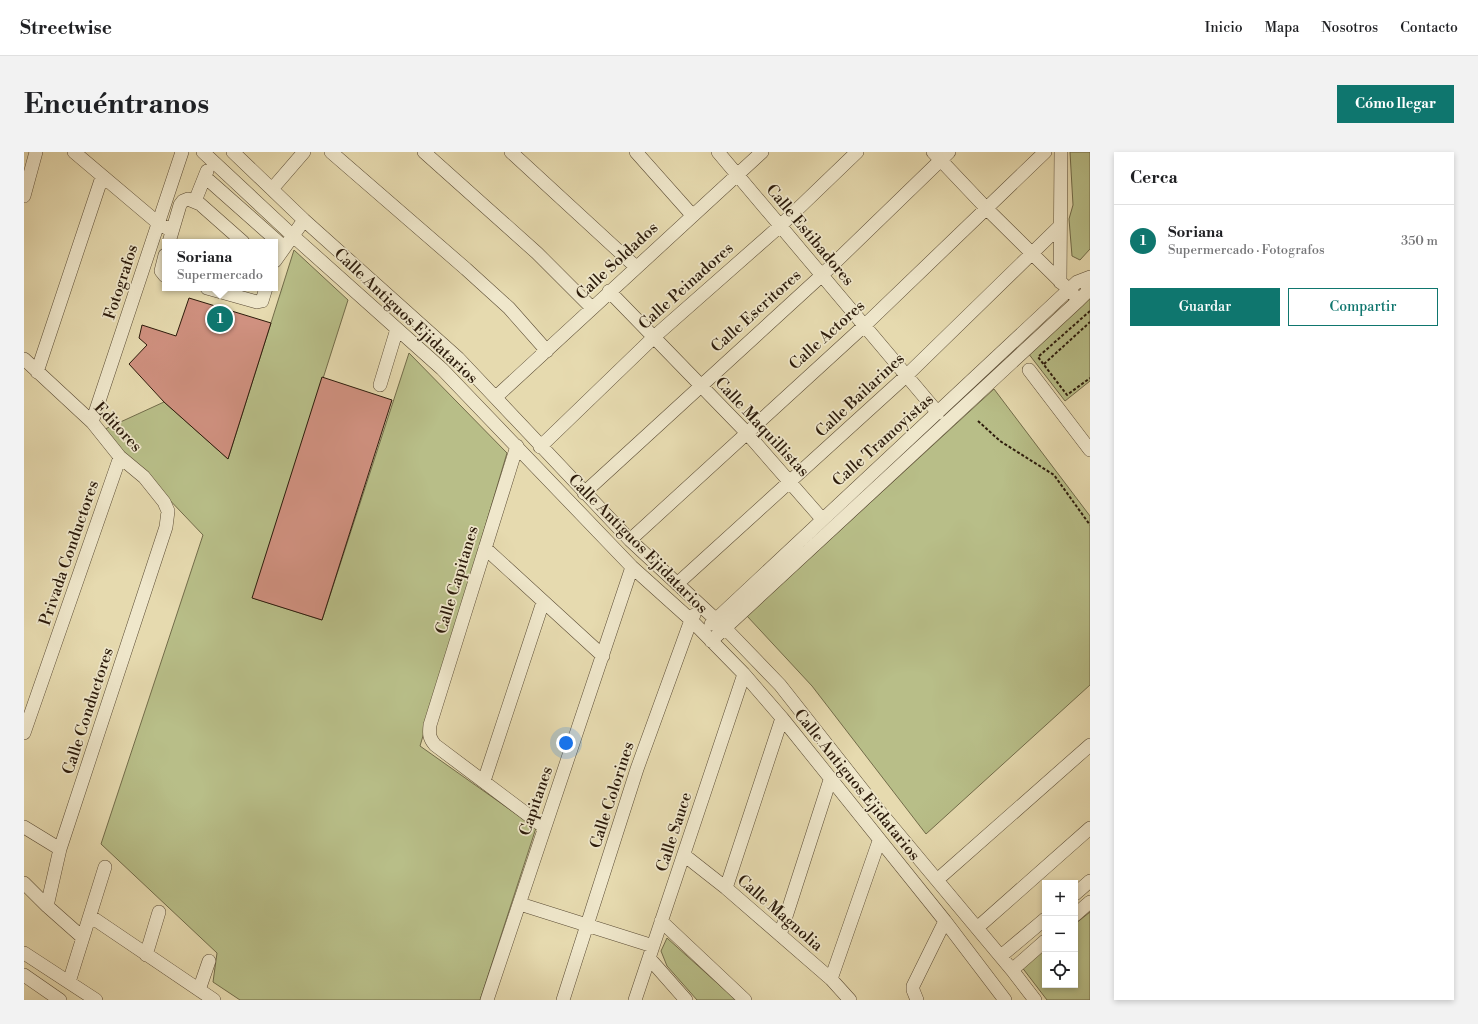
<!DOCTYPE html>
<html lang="es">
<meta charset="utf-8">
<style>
:root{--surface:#fff;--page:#f2f2f2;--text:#202124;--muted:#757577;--line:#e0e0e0;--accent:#0f766e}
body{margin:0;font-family:"Libre Bodoni",serif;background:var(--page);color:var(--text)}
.controls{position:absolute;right:12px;bottom:12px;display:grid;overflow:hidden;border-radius:0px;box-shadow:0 2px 6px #0003}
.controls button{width:36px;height:36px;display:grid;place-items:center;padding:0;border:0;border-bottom:1px solid var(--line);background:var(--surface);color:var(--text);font:20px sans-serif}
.you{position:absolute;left:542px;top:591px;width:14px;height:14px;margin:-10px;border:3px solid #fff;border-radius:50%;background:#1a73e8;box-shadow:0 0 0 6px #1a73e833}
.badge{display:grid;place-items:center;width:26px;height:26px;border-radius:50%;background:var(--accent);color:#fff;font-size:13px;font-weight:700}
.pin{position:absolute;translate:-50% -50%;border:2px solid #fff;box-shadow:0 1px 4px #0006}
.popup{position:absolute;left:138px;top:87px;width:116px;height:52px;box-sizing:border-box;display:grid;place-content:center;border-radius:0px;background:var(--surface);filter:drop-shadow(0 1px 3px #0005);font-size:13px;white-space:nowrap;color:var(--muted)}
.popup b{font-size:15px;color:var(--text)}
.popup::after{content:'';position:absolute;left:50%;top:100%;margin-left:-8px;border:8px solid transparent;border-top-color:var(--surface)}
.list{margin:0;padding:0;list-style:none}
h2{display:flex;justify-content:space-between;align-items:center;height:52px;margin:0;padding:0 16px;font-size:17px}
h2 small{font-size:13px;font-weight:400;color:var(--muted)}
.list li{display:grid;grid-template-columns:26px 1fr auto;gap:12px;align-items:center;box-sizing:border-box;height:72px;padding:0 16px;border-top:1px solid var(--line)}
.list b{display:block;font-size:15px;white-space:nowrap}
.list p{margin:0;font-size:13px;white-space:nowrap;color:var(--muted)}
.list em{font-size:13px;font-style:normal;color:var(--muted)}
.actions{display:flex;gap:8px;padding:12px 16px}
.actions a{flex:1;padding:9px 0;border:1px solid var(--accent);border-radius:0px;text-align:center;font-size:14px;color:var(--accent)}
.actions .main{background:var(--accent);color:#fff}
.icon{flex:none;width:22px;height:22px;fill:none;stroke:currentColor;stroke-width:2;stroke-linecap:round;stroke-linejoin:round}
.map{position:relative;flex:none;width:1066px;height:848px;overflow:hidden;border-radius:0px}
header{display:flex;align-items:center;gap:24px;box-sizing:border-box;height:56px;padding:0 20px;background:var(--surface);border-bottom:1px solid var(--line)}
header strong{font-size:19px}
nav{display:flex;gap:22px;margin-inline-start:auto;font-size:14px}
.intro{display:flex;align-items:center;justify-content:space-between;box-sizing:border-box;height:96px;padding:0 24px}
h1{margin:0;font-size:28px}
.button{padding:10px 18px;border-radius:0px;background:var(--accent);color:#fff;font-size:14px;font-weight:700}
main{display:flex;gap:24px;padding:0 24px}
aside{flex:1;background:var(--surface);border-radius:0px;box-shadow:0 2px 6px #0003}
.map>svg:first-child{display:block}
.green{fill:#b8be88;stroke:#726c4a}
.building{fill:#d09180;stroke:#2c1b0b}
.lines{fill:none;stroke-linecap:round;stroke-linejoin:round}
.minor-casing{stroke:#5a4b34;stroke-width:14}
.path{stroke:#2c1b0b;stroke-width:2;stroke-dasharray:3 2;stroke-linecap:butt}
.minor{stroke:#efe7cb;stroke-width:13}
.labels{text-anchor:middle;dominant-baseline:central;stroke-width:3.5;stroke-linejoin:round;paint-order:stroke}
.street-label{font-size:16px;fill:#2c1b0b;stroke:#efe7cb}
</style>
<header>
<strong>Streetwise</strong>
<nav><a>Inicio</a><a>Mapa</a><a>Nosotros</a><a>Contacto</a></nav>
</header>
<div class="intro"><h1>Encuéntranos</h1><a class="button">Cómo llegar</a></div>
<main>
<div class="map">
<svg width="1066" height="848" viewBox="0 0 1066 848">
<rect width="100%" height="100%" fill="#e6daaf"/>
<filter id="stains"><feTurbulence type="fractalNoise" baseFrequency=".005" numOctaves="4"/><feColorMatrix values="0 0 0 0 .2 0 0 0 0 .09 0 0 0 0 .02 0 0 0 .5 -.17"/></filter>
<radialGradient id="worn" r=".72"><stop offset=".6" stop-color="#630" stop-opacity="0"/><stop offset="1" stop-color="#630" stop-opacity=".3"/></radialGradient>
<path class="green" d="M1046 0H1066V97L1056 108 1048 104 1045 67 1049 53Z
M270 98 324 148 229 446 298 468 385 201 483 301 396 594 512 676 456 848H216L189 830 193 801 77 692 179 383 79 278 140 250 204 307Z
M1066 143V229L1041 249 1004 201Z
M970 237 1066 364V533L902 682 788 534 723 464Z
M1066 760V848H1023L997 814 1021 795V833H1051V772Z
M643 786 712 848H673L643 814 637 799Z"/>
<path class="building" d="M165 146 247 171 204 307 140 250 105 212 123 193 115 186 118 173 152 184Z
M298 225 368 248 298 468 228 446Z"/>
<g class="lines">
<defs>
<path id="minor" d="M50 0 134 71 148 79
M179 0 268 83 418 217 608 415 667 468 720 522 758 566 921 769 981 848
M209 0 280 68 434 206 606 388 702 477 756 533 856 660 988 818 1011 848
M307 0 442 117 485 156 523 199
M400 0 513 101 568 156
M487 0 612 115
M612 0 668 63
M694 0 914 261
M909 0 963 57 1051 144
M181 25 260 95
M248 37 280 0
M0 44 12 0
M171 49 183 19
M145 90 156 53 159 49 164 47 176 52 219 90
M141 103 137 119 141 124
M251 109 280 68
M1036 130 1037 0
M183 136 233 150 238 149 242 136
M585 139 722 280 798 367
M0 207 68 270 96 305 120 325 140 350 144 359 142 375 36 697 23 754
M1005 218 1066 298
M13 220 78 25
M356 233 373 177
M472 245 738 0
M68 270 158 0
M493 294 406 573C405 582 405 586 411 593L520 675
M516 295 630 185 756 74 833 0
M560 341 797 124 925 0
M606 388 840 174 1021 0
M461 396 579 504
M653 432 882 224 1036 74
M687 472 1053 130 1066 125
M687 489 1055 148 1062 141 1066 132
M0 581 96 305
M460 629 519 450
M0 675 36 697
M660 703 702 736 807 827 826 848
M913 728 1066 593
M0 731 23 754 58 785
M702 736 758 566
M1051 742 1066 729
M496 752 629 794
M1051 763 1066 750
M66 764 190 848
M637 769 721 848
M953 776 1066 676
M756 783 806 628
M0 801 72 848
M122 803 135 760
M977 804 1021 767
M625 806 662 848
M988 818 1021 789
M0 823 36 848
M807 827 855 689
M45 830 81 715
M175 838 185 809
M463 848 608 415
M539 848 613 617 667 468 670 463
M611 848 720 522
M893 848 889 838V834L921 769"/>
</defs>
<use href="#minor" class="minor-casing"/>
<path class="path" d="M1066 159 1014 205 1043 243 1066 226
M1020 212 1066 170
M954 269 976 289 1030 323 1066 373"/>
<use href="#minor" class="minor"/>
</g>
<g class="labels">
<g class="street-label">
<text transform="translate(786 83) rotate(50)">Calle Estibadores</text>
<text transform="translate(593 109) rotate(-43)">Calle Soldados</text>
<text transform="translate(97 130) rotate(-72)">Fotografos</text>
<text transform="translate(662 134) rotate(-42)">Calle Peinadores</text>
<text transform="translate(732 159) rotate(-42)">Calle Escritores</text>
<text transform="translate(382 164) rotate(43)">Calle Antiguos Ejidatarios</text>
<text transform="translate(803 183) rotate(-42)">Calle Actores</text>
<text transform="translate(836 243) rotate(-43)">Calle Bailarines</text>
<text transform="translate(94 275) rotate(47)">Editores</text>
<text transform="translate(738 275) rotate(47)">Calle Maquillistas</text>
<text transform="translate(859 288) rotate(-42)">Calle Tramoyistas</text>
<text transform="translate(614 392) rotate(45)">Calle Antiguos Ejidatarios</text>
<text transform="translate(45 401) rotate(-71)">Privada Conductores</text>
<text transform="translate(433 428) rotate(-73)">Calle Capitanes</text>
<text transform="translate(64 559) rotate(-72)">Calle Conductores</text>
<text transform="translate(833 633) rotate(51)">Calle Antiguos Ejidatarios</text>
<text transform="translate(588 643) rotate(-72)">Calle Colorines</text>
<text transform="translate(512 649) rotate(-71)">Capitanes</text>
<text transform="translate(650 680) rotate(-72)">Calle Sauce</text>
<text transform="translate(756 761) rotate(41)">Calle Magnolia</text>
</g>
</g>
<rect width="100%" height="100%" filter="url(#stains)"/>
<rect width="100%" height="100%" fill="url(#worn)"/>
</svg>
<div class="controls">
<button>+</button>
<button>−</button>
<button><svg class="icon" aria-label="locate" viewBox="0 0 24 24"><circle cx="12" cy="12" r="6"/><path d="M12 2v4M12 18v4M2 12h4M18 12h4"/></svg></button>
</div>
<div class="you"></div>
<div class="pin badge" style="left:196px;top:167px">1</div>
<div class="popup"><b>Soriana</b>Supermercado</div>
</div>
<aside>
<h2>Cerca<small></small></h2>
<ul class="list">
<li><span class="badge">1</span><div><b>Soriana</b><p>Supermercado · Fotografos</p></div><em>350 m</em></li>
</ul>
<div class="actions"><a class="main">Guardar</a><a>Compartir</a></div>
</aside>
</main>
